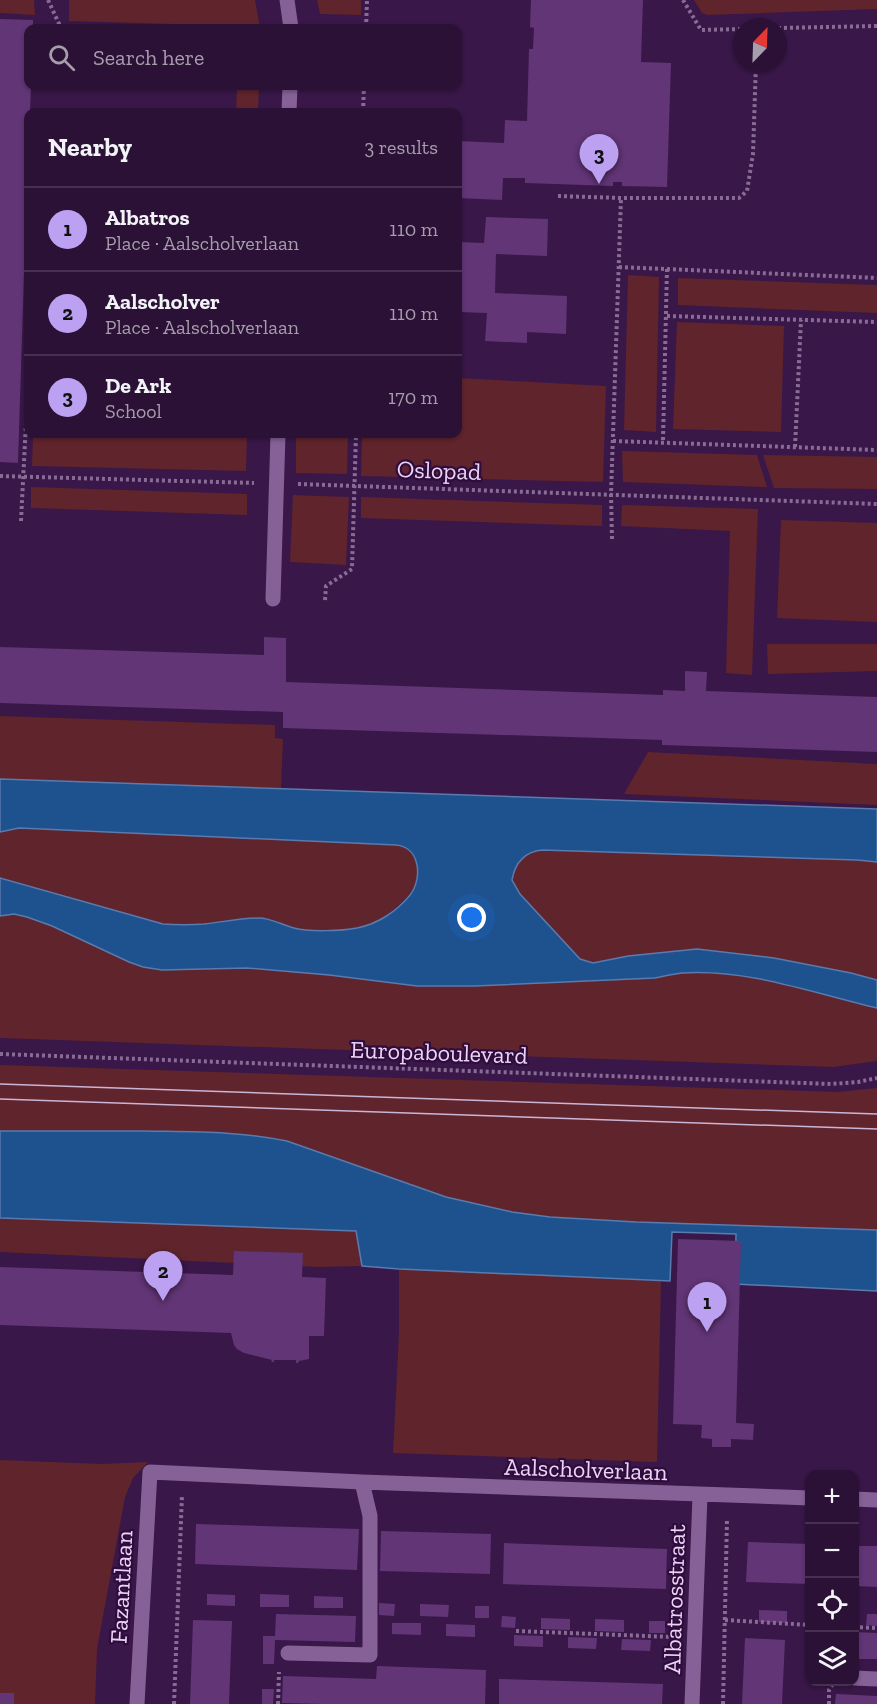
<!DOCTYPE html>
<meta charset="utf-8">
<style>
:root{--surface:#2b1136;--page:#371f42;--text:#f1f3f6;--muted:#a69dad;--line:#473151;--accent:#bca0f2}
body{margin:0;font-family:"Zilla Slab",serif;background:var(--page);color:var(--text)}
.controls{position:absolute;right:18px;bottom:18px;display:grid;overflow:hidden;border-radius:12px;box-shadow:0 2px 4px #0004}
.controls button{width:54px;height:54px;display:grid;place-items:center;padding:0;border:0;border-bottom:2px solid var(--line);background:var(--surface);color:var(--text);font:30px sans-serif}
.compass{position:absolute;left:733px;top:18px;width:54px;height:54px;border-radius:50%;background:var(--surface);box-shadow:0 2px 4px #0004;rotate:23deg}
.you{position:absolute;left:472px;top:918px;width:21px;height:21px;margin:-15px;border:4px solid #fff;border-radius:50%;background:#1a73e8;box-shadow:0 0 0 9px #1a73e833}
.badge{display:grid;place-items:center;width:39px;height:39px;border-radius:50%;background:var(--accent);color:#111;font-size:20px;font-weight:700}
.pin{position:absolute;translate:-50% -50px;filter:drop-shadow(0 2px 3px #0008)}
.pin::after{content:'';position:absolute;top:32px;width:21px;height:18px;background:inherit;clip-path:polygon(0 0,100% 0,50% 100%)}
.list{margin:0;padding:0;list-style:none}
h2{display:flex;justify-content:space-between;align-items:center;height:78px;margin:0;padding:0 24px;font-size:26px}
h2 small{font-size:20px;font-weight:400;color:var(--muted)}
.list li{display:grid;grid-template-columns:39px 1fr auto;gap:18px;align-items:center;box-sizing:border-box;height:84px;padding:0 24px;border-top:2px solid var(--line)}
.list b{display:block;font-size:22px;white-space:nowrap}
.list p{margin:0;font-size:20px;white-space:nowrap;color:var(--muted)}
.list em{font-size:20px;font-style:normal;color:var(--muted)}
.icon{flex:none;width:33px;height:33px;fill:none;stroke:currentColor;stroke-width:2;stroke-linecap:round;stroke-linejoin:round}
.map{position:relative;flex:none;width:877px;height:1704px;overflow:hidden}
.search{position:absolute;background:var(--surface);box-shadow:0 2px 4px #0004;left:24px;top:24px;width:438px;height:66px;display:flex;align-items:center;gap:15px;box-sizing:border-box;padding:0 21px;border-radius:12px;color:var(--muted);font-size:22px}
.panel{position:absolute;background:var(--surface);box-shadow:0 2px 4px #0004;left:24px;top:108px;width:438px;height:330px;border-radius:12px}
.map>svg:first-child{display:block}
.green{fill:#60242c}
.water{fill:#1e528e;stroke:#5b7aad;stroke-width:1.5}
.building{fill:#623576}
.lines{fill:none;stroke-linecap:round;stroke-linejoin:round}
.path{stroke:#886c95;stroke-width:4;stroke-dasharray:3 3;stroke-linecap:butt}
.minor{stroke:#856197;stroke-width:15}
.tram{stroke:#cbb5d6;stroke-width:1.5}
.labels{text-anchor:middle;dominant-baseline:central;stroke-width:4.5;stroke-linejoin:round;paint-order:stroke}
.street-label{font-size:24px;fill:#ead6f4;stroke:#2f0c3d}
</style>
<div class="map">
<svg width="877" height="1704" viewBox="0 0 877 1704">
<rect width="100%" height="100%" fill="#391748"/>
<path class="green" d="M0 0H34L35 15 0 13Z
M69 0H255L260 28H239L238 26 69 21Z
M317 0H361V15L320 14Z
M694 0H877V9L708 15 702 13Z
M237 86H259L258 112H236Z
M628 275 659 277 656 432 624 430Z
M678 278 877 285V313L678 305Z
M677 322 784 326 781 432 673 429Z
M458 378 606 386 603 482 361 476 362 434H458Z
M33 434H247L246 471 32 466Z
M296 434H348L347 474 296 473Z
M622 451 757 455 767 487 623 482Z
M763 455 877 457V489L774 488Z
M31 487 247 494V515L31 508Z
M293 495 349 497 346 565 290 562Z
M361 497 602 505V526L361 518Z
M622 505 758 509 752 675 726 673 730 531 621 526Z
M781 520 877 523V622L777 618Z
M767 644H877V671L768 674Z
M0 716 275 725V738L283 739 281 788 0 779Z
M648 752 877 764V805L624 794Z
M19 828 403 845C415 852 419 862 417 876 416 888 409 895 401 903 376 926 364 929 331 930 322 930 312 932 303 930 288 928 275 918 260 918 241 917 223 922 205 924 191 925 177 925 163 924L0 878V832Z
M542 850 857 860 877 862V980L851 973 774 958 697 949 628 956 593 963 580 959 520 894C518 891 515 888 514 885 506 868 527 852 542 850Z
M14 914 27 917 52 926 129 962 162 970 247 968 329 975 417 986H475L655 978C664 976 673 974 682 973 747 969 815 992 877 1008V1061L833 1067 0 1038V916Z
M0 1065 837 1092 877 1088V1230L636 1222 550 1217 512 1212 446 1197 287 1141C239 1131 192 1132 144 1131 96 1131 48 1131 0 1131Z
M0 1218 357 1231 362 1266 319 1267 0 1252Z
M399 1269 661 1281 657 1462 393 1453 399 1333Z
M0 1460 102 1464 148 1462 133 1478 125 1497 97 1649 95 1704H0Z"/>
<path class="water" d="M0 779 877 809V862L857 860 542 850C524 852 515 863 512 880L520 894 580 959 593 963 628 956 697 949 774 958 851 973 877 980V1008C813 993 749 969 682 973 673 974 664 976 655 978L475 986H417L329 975 247 968 162 970 143 967 129 962 52 926 27 917 14 914 0 916V878L163 924C177 925 191 925 204 924 222 922 241 918 259 918 271 918 282 925 294 928 309 932 342 931 357 928 378 924 397 911 410 895 423 878 420 847 396 845L19 828 0 832Z
M0 1131C48 1131 96 1131 144 1131 192 1132 239 1131 287 1141L446 1197 512 1212 550 1217 636 1222 877 1230V1291L735 1284 736 1234 672 1232 670 1281 399 1269 362 1266 356 1231 0 1218Z"/>
<path class="building" d="M531 0H643L641 62 671 63 667 187 622 186V182H613V186L525 183V178H503L502 200 458 198V141L504 143 505 120 527 121 529 49H533L534 28 530 27Z
M0 19 33 20V28H28V86H31L26 211H28V275L24 274 18 463 0 462Z
M486 217 548 219 547 256 496 254 495 293 567 296 566 334 527 332V343L485 341 487 313 458 312V242L484 243Z
M264 637 286 638V682L663 695V690L685 691V671L707 672 706 691 877 697V752L662 745V740L283 728V712L0 703V647L264 655Z
M678 1239 741 1241 736 1423 754 1424 753 1440 731 1439V1447H712V1439L701 1438 702 1425 673 1424Z
M234 1251 303 1253 302 1277 326 1278 324 1336H309V1359L299 1361 298 1363H296V1360H274V1362H271L272 1360 244 1353 237 1349 234 1345 231 1333 0 1325V1267L233 1275Z
M196 1524 359 1529 357 1570 195 1564Z
M381 1531 491 1534 490 1574 380 1571Z
M748 1542 810 1544V1584L746 1582Z
M504 1543 667 1549 666 1589 503 1584Z
M855 1546H877V1587L855 1586Z
M207 1594 235 1595V1606L207 1605Z
M260 1594 289 1595V1607H260Z
M314 1596 343 1597V1608H314Z
M379 1603 395 1604 394 1616 379 1615Z
M420 1604 449 1605 448 1617 420 1616Z
M475 1606H489V1618H475Z
M759 1610 787 1611V1623L759 1622Z
M276 1614 356 1616 355 1642 275 1640 274 1664H263V1636H275Z
M867 1614H877V1626L866 1625Z
M502 1616 516 1617 515 1628 501 1627Z
M541 1618 570 1619V1630L541 1629Z
M595 1619 624 1620V1632L595 1631Z
M193 1620 232 1621 229 1704H190Z
M649 1621H665V1633H649Z
M392 1623H421V1635L392 1634Z
M446 1624 475 1625V1637L446 1636Z
M855 1632 877 1633V1659H855Z
M514 1635 543 1636V1647L514 1646Z
M568 1637 597 1638 596 1649 568 1648Z
M745 1638 785 1640 782 1704H742Z
M622 1639 651 1640 650 1651 621 1650Z
M377 1666 486 1670 485 1704H323L282 1703 283 1676 376 1679Z
M499 1679 663 1684 662 1704H499Z
M262 1689H274L273 1704H262Z
M0 1693H14V1704H0Z
M836 1694 877 1696V1704H835Z"/>
<g class="lines">
<path class="path" d="M48 0 61 28
M683 0 701 30 742 29
M366 28 367 0
M778 28 877 26
M363 112 364 86
M558 196 621 198H739L747 191 753 154 756 63
M619 267 877 278
M667 316 877 322
M663 440 667 269
M613 441 877 450
M795 447 801 320
M0 476 254 483
M298 484 877 504
M21 521 28 383
M612 539 611 494 621 198
M325 600 326 586 352 569 356 434
M0 1054 831 1084 858 1082 877 1078
M725 1620 810 1625
M854 1627 877 1628
M516 1631 673 1637
M174 1704 182 1495
M278 1704 279 1672
M723 1704 727 1518
M829 1704V1690L833 1684"/>
<path class="minor" d="M287 0 291 28
M289 112 290 86
M273 599 278 434
M854 1499 877 1500
M288 1653 370 1655V1516L362 1482
M854 1678 877 1679
M137 1704 150 1472 362 1482 810 1498
M692 1704 700 1496"/>
<path class="tram" d="M0 1084 877 1114
M0 1099 877 1129"/>
</g>
<g class="labels">
<g class="street-label">
<text transform="translate(439 470) rotate(2)">Oslopad</text>
<text transform="translate(439 1052) rotate(2)">Europaboulevard</text>
<text transform="translate(586 1469) rotate(2)">Aalscholverlaan</text>
<text transform="translate(121 1587) rotate(-87)">Fazantlaan</text>
<text transform="translate(674 1599) rotate(-88)">Albatrosstraat</text>
</g>
</g>
</svg>
<div class="controls">
<button>+</button>
<button>−</button>
<button><svg class="icon" aria-label="locate" viewBox="0 0 24 24"><circle cx="12" cy="12" r="6"/><path d="M12 2v4M12 18v4M2 12h4M18 12h4"/></svg></button>
<button><svg class="icon" aria-label="layers" viewBox="0 0 24 24"><path d="M12 4l9 5-9 5-9-5zM3 14l9 5 9-5"/></svg></button>
</div>
<svg class="compass" viewBox="-18 -18 36 36"><path d="M0-13l5 13h-10z" fill="#e53935"/><path d="M0 13l5-13h-10z" fill="#a69dad"/></svg>
<div class="you"></div>
<div class="pin badge" style="left:707px;top:1332px">1</div>
<div class="pin badge" style="left:163px;top:1301px">2</div>
<div class="pin badge" style="left:599px;top:184px">3</div>
<div class="search"><svg class="icon" aria-label="search" viewBox="0 0 24 24"><circle cx="10" cy="10" r="6"/><path d="M15 15l6 6"/></svg>Search here</div>
<section class="panel">
<h2>Nearby<small>3 results</small></h2>
<ul class="list">
<li><span class="badge">1</span><div><b>Albatros</b><p>Place · Aalscholverlaan</p></div><em>110 m</em></li>
<li><span class="badge">2</span><div><b>Aalscholver</b><p>Place · Aalscholverlaan</p></div><em>110 m</em></li>
<li><span class="badge">3</span><div><b>De Ark</b><p>School</p></div><em>170 m</em></li>
</ul>
</section>
</div>
